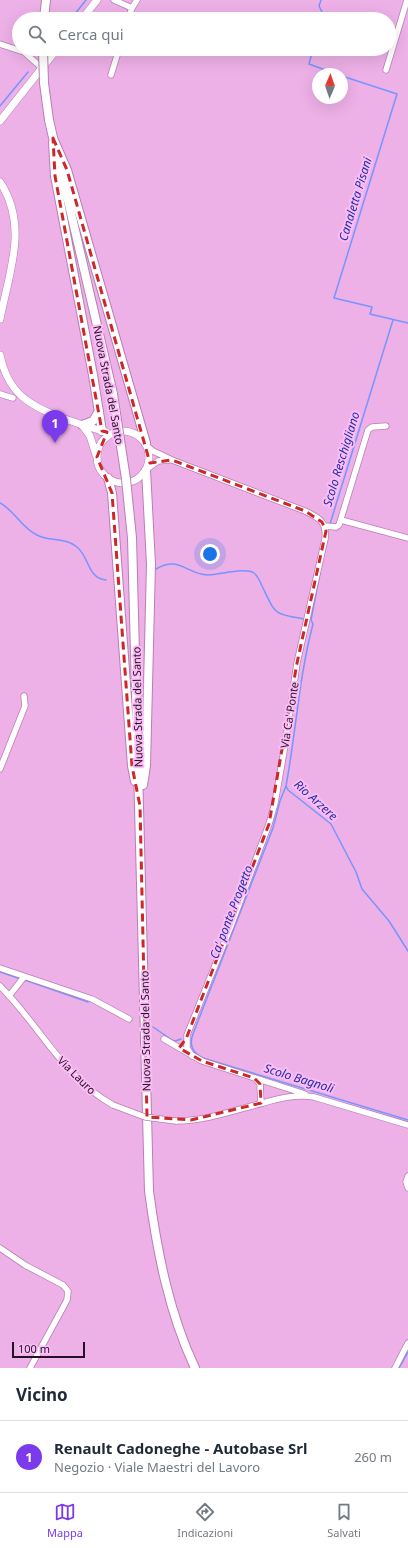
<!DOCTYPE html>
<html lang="it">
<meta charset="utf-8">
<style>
:root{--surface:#fff;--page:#f6f6f7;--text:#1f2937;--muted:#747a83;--line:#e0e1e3;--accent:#7c3aed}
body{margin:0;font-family:"Noto Sans",sans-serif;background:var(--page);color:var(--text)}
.compass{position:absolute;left:312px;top:68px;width:36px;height:36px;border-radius:50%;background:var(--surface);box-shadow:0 4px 16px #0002;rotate:2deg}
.scale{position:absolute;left:12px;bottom:10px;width:73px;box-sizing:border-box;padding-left:4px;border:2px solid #261025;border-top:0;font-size:11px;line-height:14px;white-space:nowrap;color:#261025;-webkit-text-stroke:3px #fbbdf5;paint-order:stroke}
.you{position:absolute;left:210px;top:554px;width:14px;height:14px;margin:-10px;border:3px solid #fff;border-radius:50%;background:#1a73e8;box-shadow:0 0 0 6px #1a73e833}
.badge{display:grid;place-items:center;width:26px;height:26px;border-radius:50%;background:var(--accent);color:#fff;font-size:13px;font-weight:700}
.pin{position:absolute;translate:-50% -33px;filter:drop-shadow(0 1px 2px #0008)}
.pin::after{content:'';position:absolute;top:21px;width:14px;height:12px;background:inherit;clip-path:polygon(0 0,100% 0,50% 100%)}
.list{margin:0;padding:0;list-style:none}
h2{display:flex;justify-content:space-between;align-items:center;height:52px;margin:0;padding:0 16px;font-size:17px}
h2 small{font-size:13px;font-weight:400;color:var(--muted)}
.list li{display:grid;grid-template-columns:26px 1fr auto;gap:12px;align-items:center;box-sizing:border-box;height:72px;padding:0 16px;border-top:1px solid var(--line)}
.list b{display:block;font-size:15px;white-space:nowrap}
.list p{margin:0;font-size:13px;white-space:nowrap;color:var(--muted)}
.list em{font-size:13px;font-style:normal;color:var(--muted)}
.icon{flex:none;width:22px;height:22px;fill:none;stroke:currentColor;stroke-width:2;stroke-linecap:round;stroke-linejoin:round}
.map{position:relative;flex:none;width:408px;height:1368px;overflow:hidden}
.search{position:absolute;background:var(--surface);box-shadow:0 4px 16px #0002;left:12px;right:12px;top:12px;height:44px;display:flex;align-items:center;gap:10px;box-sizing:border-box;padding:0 14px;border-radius:22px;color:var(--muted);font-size:15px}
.sheet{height:124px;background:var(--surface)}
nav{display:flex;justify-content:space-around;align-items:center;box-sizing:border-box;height:56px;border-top:1px solid var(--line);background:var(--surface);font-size:11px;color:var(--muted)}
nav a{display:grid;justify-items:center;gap:2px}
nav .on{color:var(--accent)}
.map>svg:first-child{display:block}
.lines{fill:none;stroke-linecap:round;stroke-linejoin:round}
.stream{stroke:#7695ff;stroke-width:1.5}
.minor-casing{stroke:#b97fb4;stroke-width:7}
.major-casing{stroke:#b97fb4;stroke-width:8}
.highway-casing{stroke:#b97fb4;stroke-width:10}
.minor{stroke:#fff;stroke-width:5.5}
.major{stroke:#fff;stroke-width:7}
.highway{stroke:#fff;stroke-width:8}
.minor-bridge-casing{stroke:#b97fb4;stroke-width:7;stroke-linecap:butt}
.highway-bridge-casing{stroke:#b97fb4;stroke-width:10;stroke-linecap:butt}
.minor-bridge{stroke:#fff;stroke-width:5.5}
.highway-bridge{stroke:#fff;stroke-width:8}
.marked{fill:none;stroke:#cd2728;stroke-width:3;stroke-dasharray:8 5;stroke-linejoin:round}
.labels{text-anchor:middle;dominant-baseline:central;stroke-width:4;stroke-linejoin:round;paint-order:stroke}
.street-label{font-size:11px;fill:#261025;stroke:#fbbdf5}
.water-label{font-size:12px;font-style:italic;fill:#222da5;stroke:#fbbdf5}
</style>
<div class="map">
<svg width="408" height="1368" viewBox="0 0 408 1368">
<rect width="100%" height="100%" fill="#edb0e7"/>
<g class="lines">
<path class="stream" d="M321 0 319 6 323 14 322 19
M71 19 86 0
M313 49 309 64 336 74
M342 76 397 94 334 298 372 307 370 314 408 323
M0 106 28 72
M0 503C14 510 22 528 37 535 50 542 65 537 77 547 90 558 87 578 106 580
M330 524 393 320
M156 569C179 555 186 574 208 575 220 575 245 567 254 573 258 576 260 581 262 586 276 614 272 614 304 619
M320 573 311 620 313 624C299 677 296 732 286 786L288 790 331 824 356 872 362 889 389 921 408 951
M286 786 280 801 273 828 193 1034C189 1044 192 1053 203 1058L408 1120
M0 972 21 979
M25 980 88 1002
M153 1027 172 1040 175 1041 181 1039
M399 1368 408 1352"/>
<defs>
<path id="minor" d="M114 0 132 8
M128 19 132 8 137 0
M0 44 24 52 42 68
M386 70 407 0
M111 75 119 49
M0 394 13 398
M147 446 153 451 172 460 305 511C319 518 327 521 325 539L297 663 285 745 275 803 269 824 231 926 187 1035V1048L192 1056
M147 469 158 461 169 460
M341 520 408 538
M325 526 336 527 339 525 368 430 372 427 386 426
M0 769 25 706 24 696
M0 968 92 999 129 1019
M0 986C40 1026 63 1077 113 1105
M9 996 24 977
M164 1039 202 1061 305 1094
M255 1078 260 1084 261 1103
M176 1121C206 1121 235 1110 263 1103 280 1098 297 1094 314 1097L408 1125
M408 1176 406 1182 408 1188
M0 1248 25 1265 63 1285 68 1291 67 1300 30 1368
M395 1368 408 1343"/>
<path id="major" d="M82 19 97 0
M0 121 57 49
M0 182C29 226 9 272 0 319
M0 355C8 393 28 405 62 418 77 423 91 428 106 432
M82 425 90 436 96 455
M97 457a26 26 0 1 1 52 0a26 26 0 1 1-52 0Z"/>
<path id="highway" d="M44 19 46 0
M49 120 54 142
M53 138 67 170 146 443
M53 143 55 176 93 375 102 431
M58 157 113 394
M82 425 93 421 99 411
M108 478 112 493 132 766 135 781
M132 538 149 1191C157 1251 169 1313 195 1368
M143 785 146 766 151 564 146 470"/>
</defs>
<use href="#minor" class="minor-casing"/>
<use href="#major" class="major-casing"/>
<use href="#highway" class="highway-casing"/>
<use href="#minor" class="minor"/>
<use href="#major" class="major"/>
<use href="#highway" class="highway"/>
<defs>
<path id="minor-bridge" d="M113 1105 145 1117 176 1121"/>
<path id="highway-bridge" d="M43 49 44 83 49 120
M113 394 126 479 132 538"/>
</defs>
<use href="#minor-bridge" class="minor-bridge-casing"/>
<use href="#highway-bridge" class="highway-bridge-casing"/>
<use href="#minor-bridge" class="minor-bridge"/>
<use href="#highway-bridge" class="highway-bridge"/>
</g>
<path class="marked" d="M53 138 67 170 150 463 172 460 305 511 322 522 326 531 297 663 269 824 186 1039 179 1048 202 1061 254 1078 260 1084 261 1103 191 1120 147 1117 140 806 132 766 112 493 97 457 107 432 102 431 55 176Z"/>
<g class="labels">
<g class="street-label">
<text transform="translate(109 385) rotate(79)">Nuova Strada del Santo</text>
<text transform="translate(137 707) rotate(-91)">Nuova Strada del Santo</text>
<text transform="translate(289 715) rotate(-81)">Via Ca' Ponte</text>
<text transform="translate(145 1031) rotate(-91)">Nuova Strada del Santo</text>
<text transform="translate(77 1075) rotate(45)">Via Lauro</text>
</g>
<g class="water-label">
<text transform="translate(355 199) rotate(-73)">Canaletta Pisani</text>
<text transform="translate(341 459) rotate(-73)">Scolo Reschigliano</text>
<text transform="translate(316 800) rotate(42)">Rio Arzere</text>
<text transform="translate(231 912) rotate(-69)">Ca' ponte Progetto</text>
<text transform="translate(299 1078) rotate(17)">Scolo Bagnoli</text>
</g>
</g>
</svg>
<svg class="compass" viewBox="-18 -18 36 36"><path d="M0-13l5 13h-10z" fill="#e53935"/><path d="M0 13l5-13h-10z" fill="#747a83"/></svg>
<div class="scale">100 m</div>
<div class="you"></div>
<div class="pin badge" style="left:55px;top:443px">1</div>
<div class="search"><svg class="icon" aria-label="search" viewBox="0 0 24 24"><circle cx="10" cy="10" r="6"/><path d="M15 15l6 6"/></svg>Cerca qui</div>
</div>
<section class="sheet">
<h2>Vicino<small></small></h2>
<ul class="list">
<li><span class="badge">1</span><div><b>Renault Cadoneghe - Autobase Srl</b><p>Negozio · Viale Maestri del Lavoro</p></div><em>260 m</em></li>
</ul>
</section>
<nav>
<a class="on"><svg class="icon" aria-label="map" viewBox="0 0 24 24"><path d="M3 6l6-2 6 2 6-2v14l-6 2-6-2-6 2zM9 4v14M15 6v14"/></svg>Mappa</a>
<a><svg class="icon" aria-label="directions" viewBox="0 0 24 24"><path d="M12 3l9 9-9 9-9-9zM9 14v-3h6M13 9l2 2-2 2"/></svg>Indicazioni</a>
<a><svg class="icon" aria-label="saved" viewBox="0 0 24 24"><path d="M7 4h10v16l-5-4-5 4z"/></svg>Salvati</a>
</nav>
